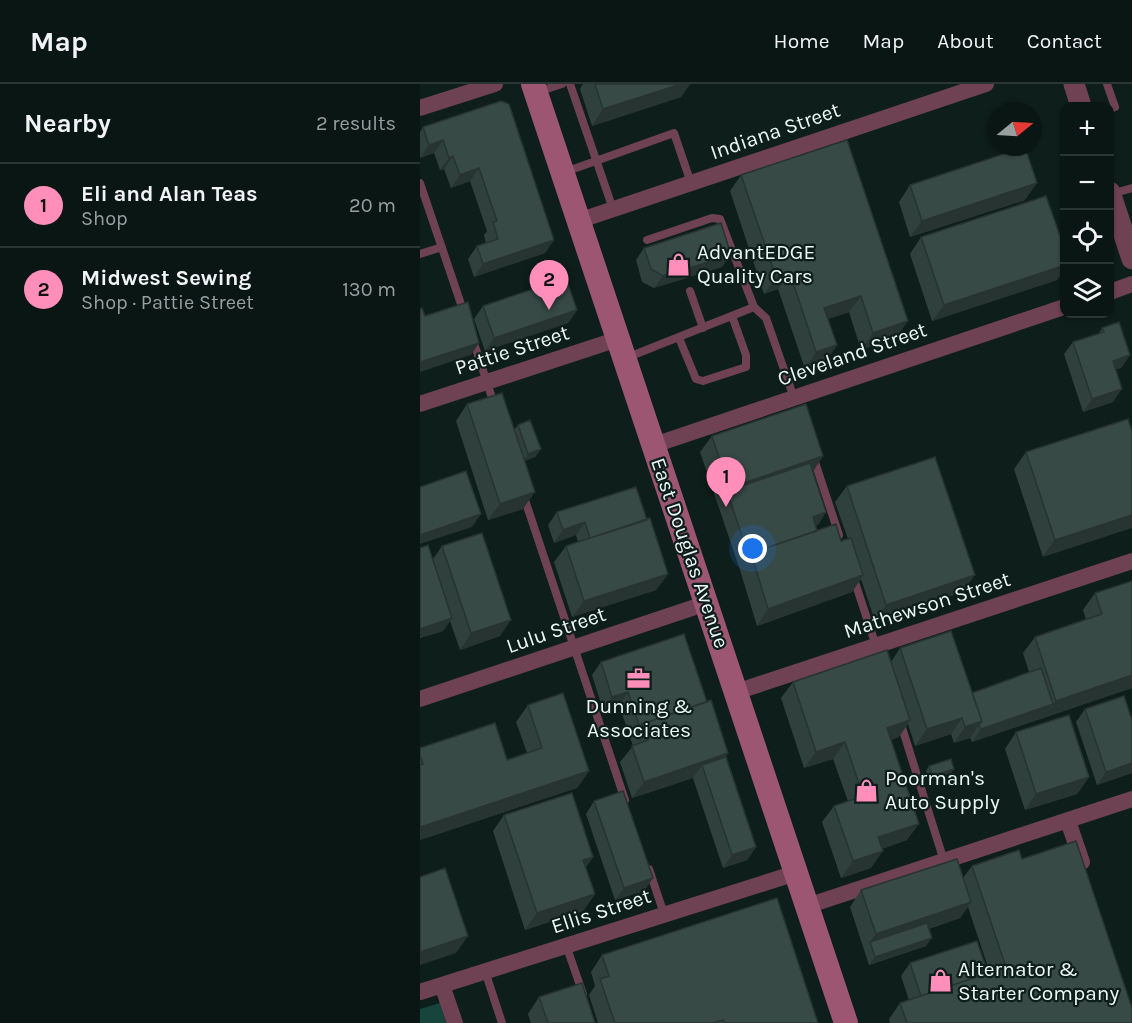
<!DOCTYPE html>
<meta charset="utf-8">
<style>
:root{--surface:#0a1614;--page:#182322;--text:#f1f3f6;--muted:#999fa0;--line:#2a3534;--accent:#ff8eba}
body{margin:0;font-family:Karla,sans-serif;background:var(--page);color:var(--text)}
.controls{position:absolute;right:18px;top:18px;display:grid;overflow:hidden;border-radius:12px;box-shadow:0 2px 4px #0004}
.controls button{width:54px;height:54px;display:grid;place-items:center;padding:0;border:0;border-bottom:2px solid var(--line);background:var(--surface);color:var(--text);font:30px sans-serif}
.compass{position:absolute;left:568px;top:18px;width:54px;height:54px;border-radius:50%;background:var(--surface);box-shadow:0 2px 4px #0004;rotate:72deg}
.you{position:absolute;left:333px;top:465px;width:21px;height:21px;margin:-15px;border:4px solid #fff;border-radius:50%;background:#1a73e8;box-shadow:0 0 0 9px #1a73e833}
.badge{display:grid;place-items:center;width:39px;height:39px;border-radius:50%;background:var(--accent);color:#111;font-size:20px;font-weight:700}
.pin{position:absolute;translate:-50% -50px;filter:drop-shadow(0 2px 3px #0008)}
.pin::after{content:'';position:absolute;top:32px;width:21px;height:18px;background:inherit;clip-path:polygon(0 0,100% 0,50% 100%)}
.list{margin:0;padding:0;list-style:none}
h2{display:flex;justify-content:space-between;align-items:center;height:78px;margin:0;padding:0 24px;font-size:26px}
h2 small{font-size:20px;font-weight:400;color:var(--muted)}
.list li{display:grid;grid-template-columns:39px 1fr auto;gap:18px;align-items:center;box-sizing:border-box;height:84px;padding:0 24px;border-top:2px solid var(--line)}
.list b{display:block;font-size:22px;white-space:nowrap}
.list p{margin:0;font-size:20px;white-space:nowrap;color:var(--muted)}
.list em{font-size:20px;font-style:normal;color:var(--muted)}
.icon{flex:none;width:33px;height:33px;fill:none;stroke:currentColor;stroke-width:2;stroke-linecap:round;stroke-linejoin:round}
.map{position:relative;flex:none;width:712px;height:939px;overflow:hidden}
header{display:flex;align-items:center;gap:36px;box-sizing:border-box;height:84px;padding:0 30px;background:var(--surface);border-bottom:2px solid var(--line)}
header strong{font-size:28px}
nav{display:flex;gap:33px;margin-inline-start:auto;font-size:21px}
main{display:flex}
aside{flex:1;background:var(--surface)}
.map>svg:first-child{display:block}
.park{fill:#17453d}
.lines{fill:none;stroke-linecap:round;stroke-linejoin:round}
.service{stroke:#6e4252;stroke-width:8}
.minor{stroke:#6e4252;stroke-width:16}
.tertiary{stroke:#6e4252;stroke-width:21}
.secondary{stroke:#9d5672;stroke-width:24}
.wall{fill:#30403c}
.shaded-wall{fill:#273431}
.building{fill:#384a46;stroke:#273431;stroke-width:1.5}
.labels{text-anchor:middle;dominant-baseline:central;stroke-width:4.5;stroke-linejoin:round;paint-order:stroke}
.street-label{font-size:21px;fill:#edf8f5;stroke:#0e1e1b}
.poi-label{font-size:21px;fill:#edf8f5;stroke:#0e1e1b;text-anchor:start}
</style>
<header>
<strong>Map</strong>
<nav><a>Home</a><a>Map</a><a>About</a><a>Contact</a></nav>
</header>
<main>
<aside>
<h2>Nearby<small>2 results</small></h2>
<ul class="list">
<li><span class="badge">1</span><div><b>Eli and Alan Teas</b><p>Shop</p></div><em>20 m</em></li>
<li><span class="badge">2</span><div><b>Midwest Sewing</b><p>Shop · Pattie Street</p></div><em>130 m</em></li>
</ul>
</aside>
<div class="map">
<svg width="712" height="939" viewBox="0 0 712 939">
<rect width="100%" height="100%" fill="#0e1e1b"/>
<path class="park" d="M20 919 26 939H0V925Z"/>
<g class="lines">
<path class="service" d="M150 0 193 125
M687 0 695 23 690 25
M117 8 142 0
M145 88 254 49 271 99
M0 99 44 229
M691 110 712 104
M0 170 22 163
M270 207 283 244
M334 223 346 234 374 314
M259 254 276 295 283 297 326 283V271L312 232
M53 256 75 323
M206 274 334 223 300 135 292 134 227 156
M393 372 419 451
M103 410 205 716
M433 492 456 562
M480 637 524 777
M229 785 244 830
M146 861 163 910
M65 887 82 939"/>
<path class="minor" d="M0 24 75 0
M158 137 566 0
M690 208 712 200
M0 320 198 255
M234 361 644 223
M316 608 712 477
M0 615 287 519
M648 737 662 778
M387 822 712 715
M22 901 35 939
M0 908 376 789"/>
<path class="tertiary" d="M654 0 661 22
M690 108 712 175"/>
<path class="secondary" d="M113 0 426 939"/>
</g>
<path class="wall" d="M163 0H270L261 13 172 42 160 5Z
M81 17 134 156 125 169 54 193 48 175 57 162 66 159 64 151 67 147 50 97 31 104 24 85 20 86 14 69 0 74V48L3 43Z
M427 56 476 254 441 266 429 228 408 235 417 261 405 278 385 285 358 205 344 210 310 107 321 91Z
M490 101 605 116 490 153 479 118Z
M501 153 645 166V186L637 196 512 237 490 170Z
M224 164 302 183 234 204 222 198 216 176Z
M63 222 157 226 148 239 65 267 54 235Z
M682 244 710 271 701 284 696 285 693 318 663 328 644 270 653 258 679 249Z
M47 320 94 346 98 341 121 365 115 373 105 377 103 425 68 436 36 337Z
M712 347 623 473 594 385 606 368Z
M292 352 403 372 393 387 406 428 398 441H396L397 447 421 457 428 455 415 418 427 402 543 508 455 537 441 495 432 508 337 542 320 486 280 368Z
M137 428 227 436 248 490 236 506 152 533 134 478 146 462 158 458 156 451 134 459 128 441Z
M22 462 80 552 40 566 30 537 23 547 0 554V464L13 475Z
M675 509 712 604 552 658 550 654 534 659 531 650 495 662 488 640 479 653 471 656 487 756 462 765 451 784 421 794 402 738 414 722 428 717 413 675 384 684 361 614 373 598 471 578 480 564 552 609 609 588 603 569 615 553 666 535 663 526Z
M181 578 287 618 308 669 306 673 336 763 327 776 303 784 273 694 212 714 200 678 213 662 199 621 183 626 172 591Z
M108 621 169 687 157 704 0 756V664L87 676 107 669 96 638Z
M665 625 712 636V689L677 701 656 638Z
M596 648 669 693 657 710 605 726 585 665Z
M509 682 534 685 531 689 509 697 506 687Z
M174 717 233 794 224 807 195 816 166 730Z
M84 731 173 773 166 783 175 810 163 827 105 846 73 747Z
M602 775 712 939H470L469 935 480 919 489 916 481 892 490 879 568 889H570L548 823 540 834 509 845 506 862 449 881 430 823 441 806 543 794 552 782Z
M182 871 398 939H178L169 911 175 902 171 888Z
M119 913 175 939H111L108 930Z"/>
<path class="shaded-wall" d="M261 0H270L261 13 172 42 183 25Z
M23 56 14 69 0 74 9 61Z
M33 72 24 85 20 86 29 74Z
M59 84 50 97 31 104 40 91Z
M617 99 605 116 490 153 502 137Z
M134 156 125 169 54 193 63 180Z
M311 171 302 183 234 204 243 192Z
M645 181V186L637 196 512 237 524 221Z
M370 189 358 205 344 210 356 193Z
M441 212 429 228 393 240 404 224Z
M157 226 148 239 65 267 74 254Z
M488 237 476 254 441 266 453 249Z
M59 259 51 271 0 288V278Z
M417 261 405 278 385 285 396 268Z
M710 271 701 284 684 289 693 277Z
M702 305 693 318 663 328 672 315Z
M121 365 115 373 102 378 108 370Z
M403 372 392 389 307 407 309 404Z
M115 408 103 425 68 436 80 420Z
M406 428 398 441 384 446 393 433Z
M61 430 52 443 0 460V451Z
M712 431V444L623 473 635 456Z
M165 438 156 451 134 459 143 446Z
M248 490 236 506 152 533 164 517Z
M443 491 432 508 337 542 348 525Z
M555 491 543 508 455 537 466 521Z
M32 534 23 547 0 554V545Z
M91 536 80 552 40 566 51 549Z
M712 591V604L624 633 636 617Z
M208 608 199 621 183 626 192 613Z
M633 620 624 633 552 658 561 645Z
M542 634 531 650 495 662 507 645Z
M490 636 479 653 455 661 467 644Z
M562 637 550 654 534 659 545 643Z
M425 658 413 675 384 684 396 668Z
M308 669 297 686 282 681 273 694 212 714 224 698Z
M712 679V689L677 701 686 688Z
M534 685 531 689 509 697 512 692Z
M169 687 157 704 0 756V743Z
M669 693 657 710 605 726 616 710Z
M499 740 487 756 447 770 458 753Z
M336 763 327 776 303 784 312 771Z
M463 767 451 784 421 794 433 777Z
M173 773 161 789 163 776Z
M233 794 224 807 195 816 204 804Z
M175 810 163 827 105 846 117 829Z
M551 818 540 834 452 863 450 858 444 866 456 850Z
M48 852 36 869 0 881V868Z
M512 854 506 862 449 881 455 873Z"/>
<path class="building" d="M175 0H261L183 25Z
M81 17 89 20 134 156 63 180 57 162 78 155 73 138 77 137 59 84 40 91 33 72 29 74 23 56 9 61 3 43Z
M427 56 488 237 453 249 441 212 404 224 417 261 396 268 370 189 356 193 321 91Z
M605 63 617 99 502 137 490 101Z
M626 112 645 166V181L524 221 501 153Z
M301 139 311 171 243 192 231 185 224 164Z
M146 194 157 226 74 254 63 222Z
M48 218 59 259 0 278V225L2 224 5 232Z
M699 238 710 271 693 277 702 305 672 315 653 258 684 248 682 244Z
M82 309 115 408 80 420 47 320Z
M386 320 403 372 309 404 292 352Z
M708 335 712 347V431L635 456 606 368Z
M110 336 121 365 108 370 98 341Z
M515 373 555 491 466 521 427 402Z
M390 379 406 428 393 433 397 447 331 469 329 473 307 407Z
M46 387 61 430 0 451V403Z
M216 403 227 436 170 454 165 438 143 446 137 428Z
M230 434 248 490 164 517 146 462Z
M416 440 421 457 431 454 443 491 348 525 331 469Z
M62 449 91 536 51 549 22 462Z
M8 461 32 534 0 545V464Z
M712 497V591L636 617 615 553 682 530 675 509Z
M531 547 562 637 545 643 542 634 507 645 480 564Z
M264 550 287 618 222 640 220 643 208 608 192 613 181 578Z
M467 566 490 636 467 644 499 740 458 753 463 767 433 777 414 722 443 712 425 658 396 668 373 598Z
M621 584 633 620 561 645 559 641 562 637 552 609Z
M143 609 169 687 0 743V681L3 680 0 672V664L75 639 87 676 122 664 108 621Z
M704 612 712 636V679L686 688 665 625Z
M291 616 308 669 224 698 212 662 228 656 222 640Z
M649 631 669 693 616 710 596 648Z
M306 673 336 763 312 771 282 681Z
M531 675 534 685 512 692 509 682Z
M203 707 233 794 204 804 174 717Z
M152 709 173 773 163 776 175 810 117 829 84 731Z
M656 757 712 924V939H487L480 919 586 883 552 782 599 766 602 775Z
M537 775 551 818 456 850 441 806Z
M25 784 48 852 0 868V793Z
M357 814 398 939H305L303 936 293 939H195L180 895 189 892 182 871Z
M507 839 512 854 455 873 450 858Z
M557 857 568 889 501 912 490 879Z
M162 899 175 939H128L119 913Z"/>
<defs>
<symbol id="shop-bare" viewBox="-9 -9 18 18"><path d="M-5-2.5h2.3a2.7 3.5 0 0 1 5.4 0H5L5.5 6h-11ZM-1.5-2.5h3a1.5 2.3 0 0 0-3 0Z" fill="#ff8eba" stroke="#0e1e1b" stroke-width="2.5" paint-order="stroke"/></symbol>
<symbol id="office-bare" viewBox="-9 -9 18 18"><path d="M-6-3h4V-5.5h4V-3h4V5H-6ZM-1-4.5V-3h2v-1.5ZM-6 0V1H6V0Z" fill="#ff8eba" stroke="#0e1e1b" stroke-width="2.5" paint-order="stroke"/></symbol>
</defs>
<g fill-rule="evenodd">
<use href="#shop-bare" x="242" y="164" width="33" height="33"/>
<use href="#office-bare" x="202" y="578" width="33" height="33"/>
<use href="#shop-bare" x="430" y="690" width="33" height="33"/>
<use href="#shop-bare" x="504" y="880" width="33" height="33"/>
</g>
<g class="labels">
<g class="street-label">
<text transform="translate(355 47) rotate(-19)">Indiana Street</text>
<text transform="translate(92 266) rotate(-18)">Pattie Street</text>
<text transform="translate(432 270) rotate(-19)">Cleveland Street</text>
<text transform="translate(270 469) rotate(71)">East Douglas Avenue</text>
<text transform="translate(507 521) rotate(-18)">Mathewson Street</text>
<text transform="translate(136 546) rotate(-19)">Lulu Street</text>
<text transform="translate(181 827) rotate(-18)">Ellis Street</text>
</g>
<g class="poi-label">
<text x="277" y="168">AdvantEDGE<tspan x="277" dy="24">Quality Cars</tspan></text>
<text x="219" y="622" text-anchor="middle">Dunning &amp;<tspan x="219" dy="24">Associates</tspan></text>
<text x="465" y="694">Poorman's<tspan x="465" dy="24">Auto Supply</tspan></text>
<text x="538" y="885">Alternator &amp;<tspan x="538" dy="24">Starter Company</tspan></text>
</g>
</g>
</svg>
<div class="controls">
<button>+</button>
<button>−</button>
<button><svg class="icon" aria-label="locate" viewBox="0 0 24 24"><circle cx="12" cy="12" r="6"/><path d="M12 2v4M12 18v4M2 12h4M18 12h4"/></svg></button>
<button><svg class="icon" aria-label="layers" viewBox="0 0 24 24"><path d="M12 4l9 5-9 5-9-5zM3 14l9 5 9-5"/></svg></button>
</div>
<svg class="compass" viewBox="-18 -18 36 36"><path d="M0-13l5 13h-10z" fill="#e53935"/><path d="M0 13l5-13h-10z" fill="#999fa0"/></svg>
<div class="you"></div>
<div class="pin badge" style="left:306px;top:423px">1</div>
<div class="pin badge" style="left:129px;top:226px">2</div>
</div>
</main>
